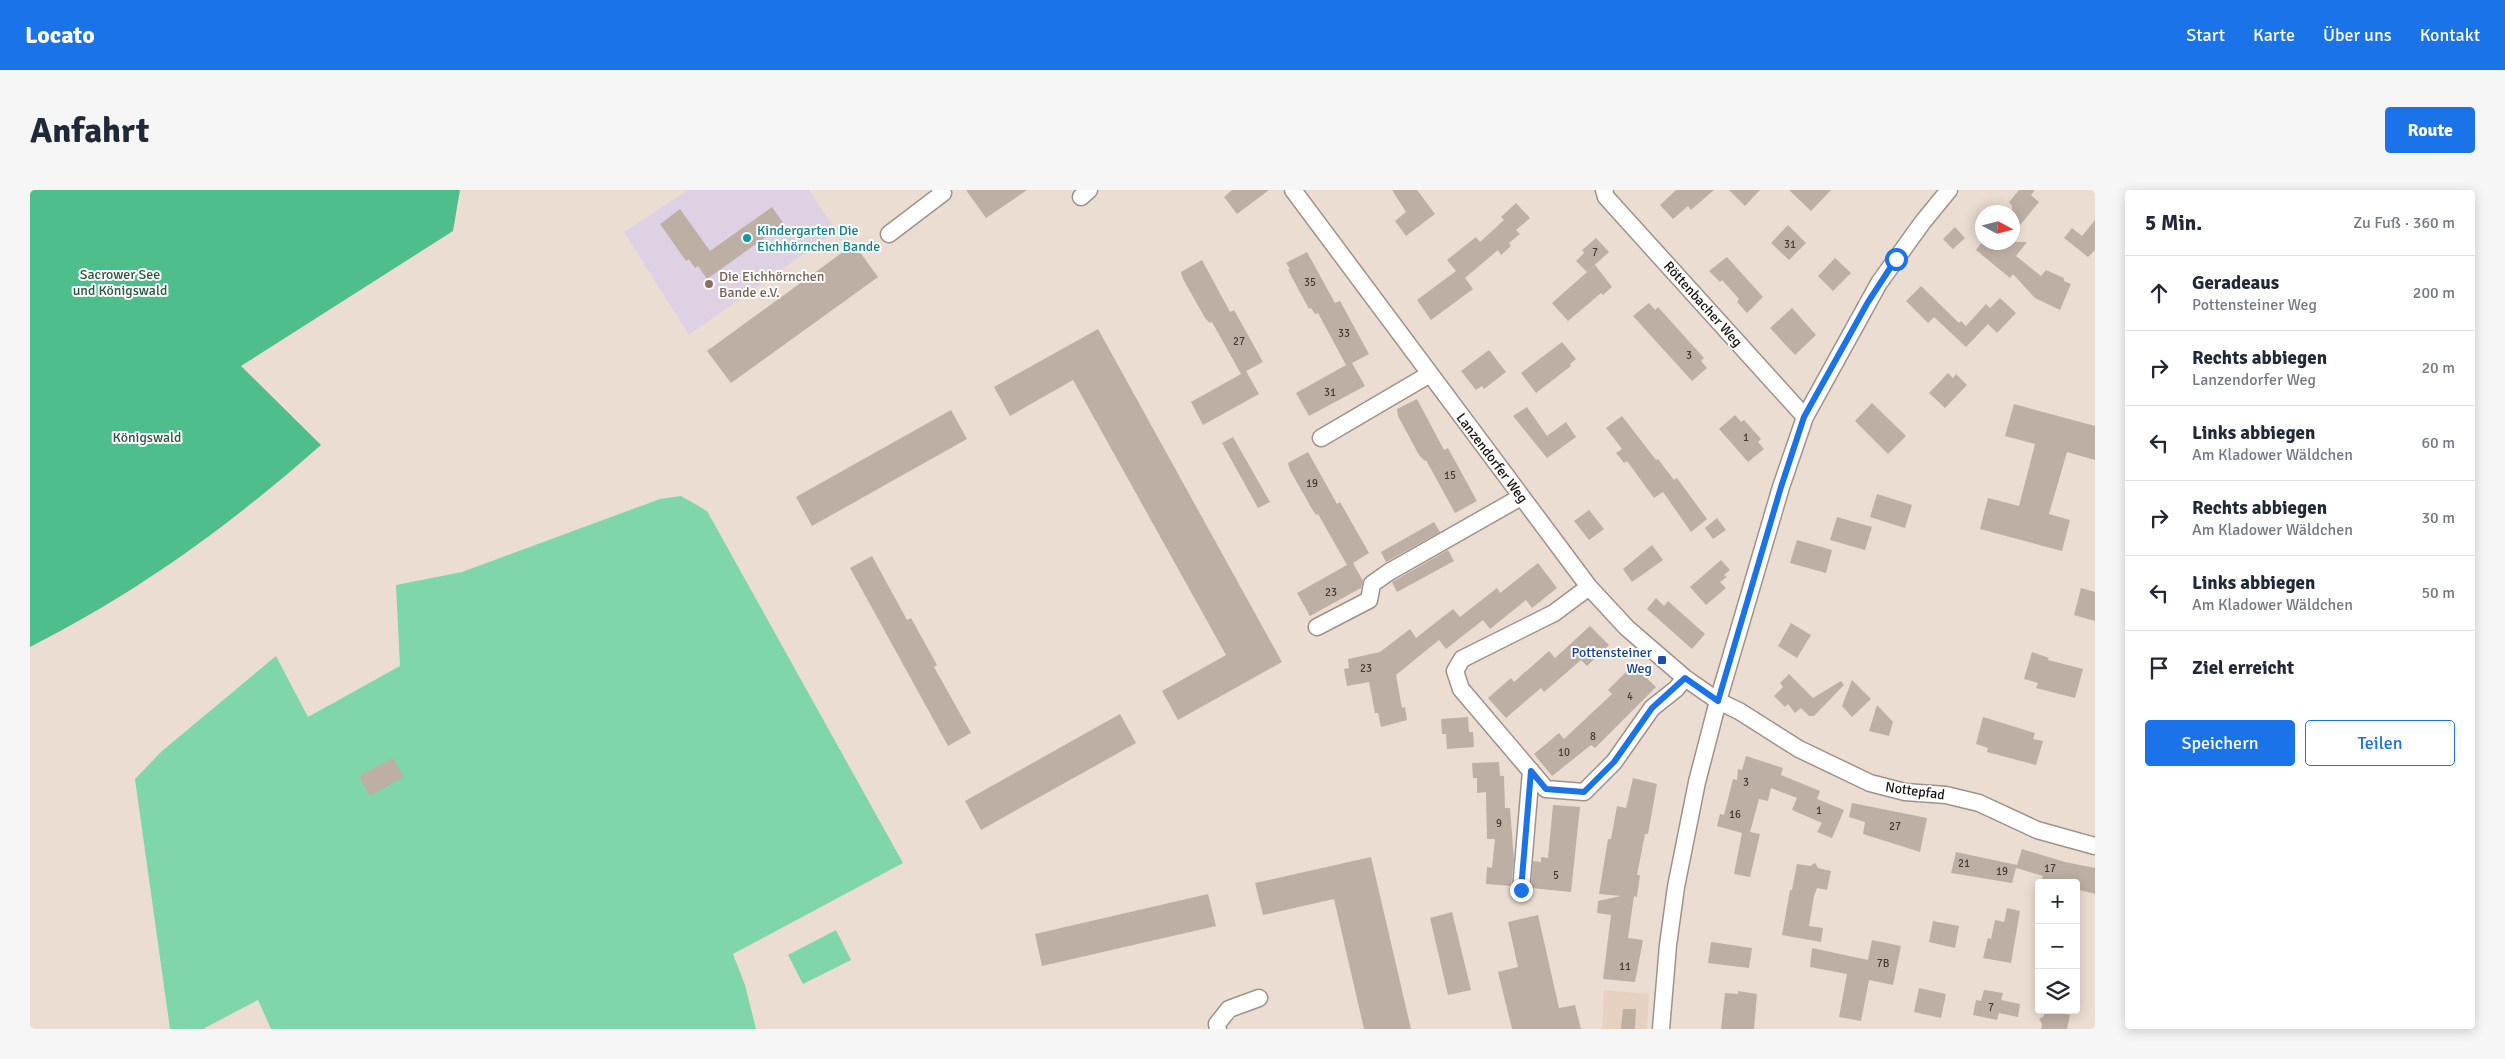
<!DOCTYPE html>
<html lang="de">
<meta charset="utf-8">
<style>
:root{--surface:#fff;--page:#f6f6f7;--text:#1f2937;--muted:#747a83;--line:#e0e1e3;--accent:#1a73e8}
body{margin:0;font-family:Signika,sans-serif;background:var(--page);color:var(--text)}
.controls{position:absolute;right:15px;bottom:15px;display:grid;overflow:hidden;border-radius:5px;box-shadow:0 2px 12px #0003}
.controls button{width:45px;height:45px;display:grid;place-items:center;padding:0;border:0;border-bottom:1px solid var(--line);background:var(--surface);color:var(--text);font:25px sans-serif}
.compass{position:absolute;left:1945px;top:15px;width:45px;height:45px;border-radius:50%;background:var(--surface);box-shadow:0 2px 12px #0003;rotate:97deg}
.stop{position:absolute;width:15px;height:15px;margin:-11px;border:4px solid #1a73e8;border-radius:50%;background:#fff}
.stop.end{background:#1a73e8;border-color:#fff;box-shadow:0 1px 5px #0008}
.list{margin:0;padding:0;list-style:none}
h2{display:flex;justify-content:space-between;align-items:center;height:65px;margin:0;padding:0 20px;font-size:21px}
h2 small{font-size:16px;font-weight:400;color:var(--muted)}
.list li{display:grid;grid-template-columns:32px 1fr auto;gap:15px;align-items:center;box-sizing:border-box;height:75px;padding:0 20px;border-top:1px solid var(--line)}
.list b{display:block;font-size:19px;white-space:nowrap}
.list p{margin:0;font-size:16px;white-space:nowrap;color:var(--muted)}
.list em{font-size:16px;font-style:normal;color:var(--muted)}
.actions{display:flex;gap:10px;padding:15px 20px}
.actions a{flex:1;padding:11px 0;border:1px solid var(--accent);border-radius:5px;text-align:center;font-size:18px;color:var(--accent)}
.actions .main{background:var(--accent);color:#fff}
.icon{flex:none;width:28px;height:28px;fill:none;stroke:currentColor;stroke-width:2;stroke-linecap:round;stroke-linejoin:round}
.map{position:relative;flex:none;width:2065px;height:839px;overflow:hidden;border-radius:5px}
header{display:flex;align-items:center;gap:30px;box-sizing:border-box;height:70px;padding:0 25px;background:var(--accent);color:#fff}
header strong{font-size:24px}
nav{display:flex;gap:28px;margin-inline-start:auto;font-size:18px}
.intro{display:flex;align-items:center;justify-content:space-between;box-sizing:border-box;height:120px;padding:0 30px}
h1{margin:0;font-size:35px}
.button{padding:12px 22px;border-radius:5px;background:var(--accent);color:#fff;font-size:18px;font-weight:700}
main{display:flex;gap:30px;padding:0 30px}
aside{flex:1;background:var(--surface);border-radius:5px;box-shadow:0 2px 12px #0003}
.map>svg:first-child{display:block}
.built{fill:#e7d2c1}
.education{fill:#dfd1e4}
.green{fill:#7ed6aa}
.forest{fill:#4ebe8c}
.building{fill:#bdafa4}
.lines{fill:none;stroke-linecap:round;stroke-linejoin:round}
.minor-casing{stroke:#a09288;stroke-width:19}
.minor{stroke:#fff;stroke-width:16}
.route{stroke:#1a73e8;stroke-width:6}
.culture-dot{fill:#0f9aa8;stroke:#fff;stroke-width:2}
.education-dot{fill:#8d6e63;stroke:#fff;stroke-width:2}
.transit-dot{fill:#1a4fb4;stroke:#fff;stroke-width:2}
.labels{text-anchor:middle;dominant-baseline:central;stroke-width:4;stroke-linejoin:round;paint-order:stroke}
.number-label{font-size:11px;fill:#423b35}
.culture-label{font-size:14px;fill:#0d838f;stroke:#fff;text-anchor:start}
.park-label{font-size:14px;fill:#27553f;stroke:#fff}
.education-label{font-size:14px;fill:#785e54;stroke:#fff;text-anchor:start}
.street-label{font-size:14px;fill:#191410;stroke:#fff}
.transit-label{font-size:14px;fill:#164399;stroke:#fff;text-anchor:end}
</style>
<header>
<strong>Locato</strong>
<nav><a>Start</a><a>Karte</a><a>Über uns</a><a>Kontakt</a></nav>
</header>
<div class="intro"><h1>Anfahrt</h1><a class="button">Route</a></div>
<main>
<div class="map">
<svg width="2065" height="839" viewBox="0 0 2065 839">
<rect width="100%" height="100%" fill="#ecddd2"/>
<path class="built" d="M1574 800 1619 804 1617 839H1572Z"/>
<path class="education" d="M658 0H779L806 41 659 145 594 42Z"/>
<path class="green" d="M651 306 677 321 873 673 703 764 715 795 726 839H241L228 810 173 839H140L105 589 132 561 246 466 278 527 370 476 366 395 432 382 630 309Z
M806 740 821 770 773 794 758 765Z"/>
<path class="forest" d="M0 0H430L423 41 211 176 291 255C199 336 110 401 0 457Z"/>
<path class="building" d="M936 0H997L956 28Z
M1202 0H1239L1207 24 1194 7Z
M1362 0H1387L1405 24 1376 46 1365 31 1376 22Z
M1646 0H1684L1661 20 1658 16 1643 29 1630 15Z
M1699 0H1730L1715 16Z
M1759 0H1801L1781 21Z
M1989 0H2005L2001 5 2009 12 1982 45V16L1979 12Z
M1486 13 1500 28 1486 40 1490 44 1479 53 1481 56 1471 65 1468 60 1435 88 1443 99 1401 130 1387 110 1426 81 1417 70 1446 47 1450 52 1474 30 1471 27Z
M742 17 754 34 677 89 668 76 665 78 659 69 656 71 630 34 650 19 680 61Z
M2065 30V60L2058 67 2034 48 2042 38 2052 46Z
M1758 35 1776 53 1759 70 1741 53Z
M1925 37 1935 48 1923 59 1913 49Z
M1566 48 1579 62 1557 82 1546 71 1554 63 1552 60Z
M1952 52H1997L1986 66 2011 86 2016 80 2034 88V91L2041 94 2030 120 2005 108 1983 84 1980 88 1946 60Z
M824 54 848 87 701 193 677 161Z
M1277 62 1305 113 1310 111 1339 164 1322 173 1335 196 1279 226 1266 203 1316 175 1288 123 1285 124 1281 118 1279 119 1258 80 1260 79 1256 73Z
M1697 67 1733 107 1717 123 1707 112 1709 109 1701 100 1692 90 1690 92 1679 81Z
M1805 68 1821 83 1803 101 1788 86Z
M1172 70 1200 122 1204 120 1233 172 1216 181 1229 204 1173 235 1161 212 1211 184 1182 132 1180 133 1175 128 1153 89 1151 82Z
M1565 75 1582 97 1573 105 1571 103 1538 131 1522 113Z
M1891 96 1929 133 1931 131 1936 136 1956 114 1960 118 1970 108 1986 123 1967 143 1958 134 1936 157 1904 127 1898 133 1876 111Z
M1619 113 1625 120 1628 117 1674 168 1671 171 1677 178 1662 191 1603 126Z
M1762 118 1786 145 1765 165 1740 138Z
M1068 139 1252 472 1148 530 1132 501 1196 465 1043 190 980 226 964 197Z
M1532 152 1546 169 1540 174 1541 176 1506 203 1491 183Z
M1459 160 1476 182 1454 199 1452 196 1446 200 1431 181Z
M1918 183 1923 188 1926 184 1937 195 1915 218 1899 203Z
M1387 209 1414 260 1418 258 1447 311 1425 323 1396 270 1395 271 1389 265 1368 226 1367 219Z
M1842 213 1876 246 1858 264 1825 231Z
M1984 214 2065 236V270L2037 262 2019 324 2040 330 2032 361 1950 339 1958 308 1989 316 2005 254 1975 246Z
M1497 217 1517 246 1536 232 1546 247 1517 268 1483 226Z
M921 220 937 249 782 336 766 307Z
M1705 225 1711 232 1714 230 1731 249 1728 252 1734 259 1718 272 1689 239Z
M1592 226 1626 270 1628 269 1644 290 1647 288 1677 329 1661 342 1633 302 1624 308 1597 271 1594 273 1586 263 1592 259 1576 238Z
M1203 247 1240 312 1228 318 1192 253Z
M1278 262 1307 314 1310 312 1339 363 1323 373 1333 391 1331 398 1280 426 1267 403 1317 375 1288 324 1286 325 1282 319 1260 280 1258 273Z
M1847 304 1882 315 1875 338 1840 327Z
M1559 320 1574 339 1559 350 1544 331Z
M1807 327 1842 337 1835 360 1800 350Z
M1687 328 1696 340 1683 349 1675 338Z
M1404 332 1410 342 1356 372 1351 362Z
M1767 350 1802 360 1796 383 1760 373Z
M1622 355 1633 370 1602 392 1593 379Z
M1418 360 1424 371 1367 402 1362 392Z
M842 366 877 430 881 428 907 475 904 477 941 543 918 556 820 378Z
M1691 370 1700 380 1694 385 1697 387 1690 392 1696 398 1676 415 1660 397Z
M1508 373 1527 398 1502 418 1496 410 1460 439 1453 430 1416 459 1409 450 1366 485 1372 518 1375 517 1377 530 1351 537 1348 523H1345L1339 492 1317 496 1314 479 1319 478 1318 469 1350 462 1380 439 1386 448 1423 419 1430 427 1467 398 1470 403Z
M2051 398 2065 402V431L2044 425Z
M1626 408 1634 416 1638 411 1675 444 1662 459 1617 419Z
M1761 433 1781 445 1767 468 1748 456Z
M1560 436 1579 455 1557 476 1551 470 1514 502 1511 498 1476 528 1458 508 1481 488 1484 492 1519 461 1525 468Z
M2002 462 2019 468 2018 470 2053 479 2045 508 2006 498 2008 493 1994 489Z
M1603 475 1626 497 1565 558 1561 555 1522 586 1504 564 1529 543 1534 549 1582 504 1578 500Z
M1759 484 1783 508 1811 491 1814 495 1784 526H1779L1771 518 1765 523 1758 514 1755 517 1744 506 1753 497 1750 493Z
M1822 490 1841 509 1822 527 1812 516Z
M1847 515 1863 532 1859 546 1839 541Z
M1090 524 1106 553 951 640 935 611Z
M1438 527 1439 542H1443L1444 557 1417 559 1416 544H1412L1411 529Z
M1953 527 2005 543 2003 549 2013 551 2006 575 1957 562 1958 558 1946 554Z
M1716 566 1753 578 1751 585 1790 601 1787 609 1814 620 1802 648 1787 642 1792 633 1762 620 1767 608 1741 598 1738 611 1729 609 1720 642 1730 644 1720 687 1704 684 1712 643 1687 636 1690 624 1694 625 1703 589 1707 590 1708 579 1712 580Z
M363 568 374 587 340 606 329 586Z
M1469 572 1470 586H1474L1475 618H1480L1484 670 1481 696 1456 694 1457 677 1462 678 1465 649H1457L1456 602 1447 603V588H1443L1442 573Z
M1603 588 1627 594 1618 644H1615L1607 685H1610L1607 707 1604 706 1598 748 1613 750 1605 792 1573 789 1581 725 1567 723 1568 711 1591 706 1569 704 1578 649H1581L1587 616 1596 618Z
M1822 613 1897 628 1890 662 1833 644 1835 632 1819 627Z
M1523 615 1550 617 1541 702 1501 698 1503 671 1511 672V667L1518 668Z
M1992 659 2035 672 2065 678V704L2046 699V693H2025L2012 689 2013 686 1986 678 1982 693 1921 683 1926 662 1987 675Z
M1341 667 1381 839H1334L1304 709 1233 725 1225 693Z
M1785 673 1788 678 1801 681 1797 700 1787 698 1784 706 1779 736 1793 738 1791 752 1752 745 1760 700H1762L1767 674 1780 676Z
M1178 704 1186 736 1012 776 1005 744Z
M1977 718 1990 721 1981 773 1953 768 1958 748 1961 749 1965 730 1974 732Z
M1422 722 1441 800 1418 805 1400 728Z
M1508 725 1529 818 1545 815 1551 839H1482L1468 782 1488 777 1478 732Z
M1903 731 1929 736 1925 758 1899 752Z
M1842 750 1871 756 1863 795 1839 790 1831 831 1809 827 1817 784 1780 777 1782 758 1838 770Z
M1681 752 1722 758 1719 778 1678 773Z
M1889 798 1916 804 1911 828 1884 822Z
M1954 800 1973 803 1971 810 1990 814 1988 827 1969 823 1967 830 1943 825 1946 810 1951 811Z
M1708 801 1727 804 1724 839H1691L1695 803 1708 804Z
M1593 819H1606L1605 839H1591Z
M2015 820H2025L2027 823 2040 825 2037 839H2011L2012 834 2009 829 2014 826Z"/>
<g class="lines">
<defs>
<path id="minor" d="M1263 0 1559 397 1597 438 1655 488 1688 511 1709 521 1769 559 1840 593 1875 602 1916 605 1949 613 2007 640 2065 656
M1574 0 1576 7 1775 227
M1051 7 1059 0
M859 44 913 3 910 0
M1291 248 1400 184
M1559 397 1524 423 1432 469 1425 481 1431 499 1516 599 1554 602 1584 572 1622 518 1646 499 1655 488
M1287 437 1339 410 1342 394 1359 382 1491 307
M1491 700 1501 581
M1188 839 1187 834 1199 819 1229 808
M1631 839 1638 755 1646 697 1667 592 1688 511 1751 297 1775 227 1849 93 1892 33 1919 0"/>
</defs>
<use href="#minor" class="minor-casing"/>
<use href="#minor" class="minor"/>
</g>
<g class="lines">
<path class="route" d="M1491 700 1501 581 1516 599 1554 602 1584 572 1622 518 1655 488 1688 511 1751 297 1774 227 1838 112 1866 69"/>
</g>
<circle class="culture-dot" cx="717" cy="48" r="5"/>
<circle class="education-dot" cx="679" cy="94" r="5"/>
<rect class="transit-dot" x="1627" y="465" width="10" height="10" rx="2.5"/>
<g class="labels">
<g class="number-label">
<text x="1760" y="54">31</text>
<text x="1565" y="62">7</text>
<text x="1280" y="92">35</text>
<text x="1314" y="143">33</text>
<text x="1209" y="151">27</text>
<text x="1659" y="165">3</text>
<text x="1300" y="202">31</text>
<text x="1716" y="247">1</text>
<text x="1420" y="285">15</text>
<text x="1282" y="293">19</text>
<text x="1301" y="402">23</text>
<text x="1336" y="478">23</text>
<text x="1600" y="506">4</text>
<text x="1563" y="546">8</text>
<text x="1534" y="562">10</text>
<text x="1716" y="592">3</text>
<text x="1789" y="620">1</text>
<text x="1705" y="624">16</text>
<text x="1469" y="633">9</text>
<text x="1865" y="636">27</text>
<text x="1934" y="673">21</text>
<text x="2020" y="678">17</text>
<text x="1972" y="681">19</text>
<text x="1526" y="685">5</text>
<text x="1853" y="773">7B</text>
<text x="1595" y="776">11</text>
<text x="1961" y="817">7</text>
</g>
<g class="culture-label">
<text x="727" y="40">Kindergarten Die<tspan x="727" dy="16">Eichhörnchen Bande</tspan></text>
</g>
<g class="park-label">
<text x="90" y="84">Sacrower See<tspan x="90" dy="16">und Königswald</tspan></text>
<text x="117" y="247">Königswald</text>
</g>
<g class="education-label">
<text x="689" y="86">Die Eichhörnchen<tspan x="689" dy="16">Bande e.V.</tspan></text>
</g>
<g class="street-label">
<text transform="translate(1673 114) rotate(48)">Röttenbacher Weg</text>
<text transform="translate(1462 268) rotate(53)">Lanzendorfer Weg</text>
<text transform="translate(1885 601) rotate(8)">Nottepfad</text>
</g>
<g class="transit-label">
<text x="1622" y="462">Pottensteiner<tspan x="1622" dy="16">Weg</tspan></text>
</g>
</g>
</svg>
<div class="controls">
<button>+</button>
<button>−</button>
<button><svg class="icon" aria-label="layers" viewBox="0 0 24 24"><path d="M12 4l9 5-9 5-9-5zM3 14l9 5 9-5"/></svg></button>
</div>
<svg class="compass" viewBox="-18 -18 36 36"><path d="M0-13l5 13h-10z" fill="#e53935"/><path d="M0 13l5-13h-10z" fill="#747a83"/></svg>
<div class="stop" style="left:1866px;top:69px"></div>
<div class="stop end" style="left:1491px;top:700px"></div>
</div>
<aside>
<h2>5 Min.<small>Zu Fuß · 360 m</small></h2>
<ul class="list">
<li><svg class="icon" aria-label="ahead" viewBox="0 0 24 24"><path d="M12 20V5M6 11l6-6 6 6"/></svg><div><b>Geradeaus</b><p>Pottensteiner Weg</p></div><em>200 m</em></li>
<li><svg class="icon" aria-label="right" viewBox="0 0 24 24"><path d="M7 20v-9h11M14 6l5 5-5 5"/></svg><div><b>Rechts abbiegen</b><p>Lanzendorfer Weg</p></div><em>20 m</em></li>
<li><svg class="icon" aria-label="left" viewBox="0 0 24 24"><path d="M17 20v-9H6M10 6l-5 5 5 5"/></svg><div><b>Links abbiegen</b><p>Am Kladower Wäldchen</p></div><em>60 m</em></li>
<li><svg class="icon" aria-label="right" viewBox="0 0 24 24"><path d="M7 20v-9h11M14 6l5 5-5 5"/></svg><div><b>Rechts abbiegen</b><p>Am Kladower Wäldchen</p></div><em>30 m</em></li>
<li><svg class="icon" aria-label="left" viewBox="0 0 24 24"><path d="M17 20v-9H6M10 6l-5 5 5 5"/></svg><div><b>Links abbiegen</b><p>Am Kladower Wäldchen</p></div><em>50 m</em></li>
<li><svg class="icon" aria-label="arrive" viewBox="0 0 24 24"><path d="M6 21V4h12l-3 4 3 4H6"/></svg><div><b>Ziel erreicht</b></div></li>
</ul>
<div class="actions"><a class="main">Speichern</a><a>Teilen</a></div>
</aside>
</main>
